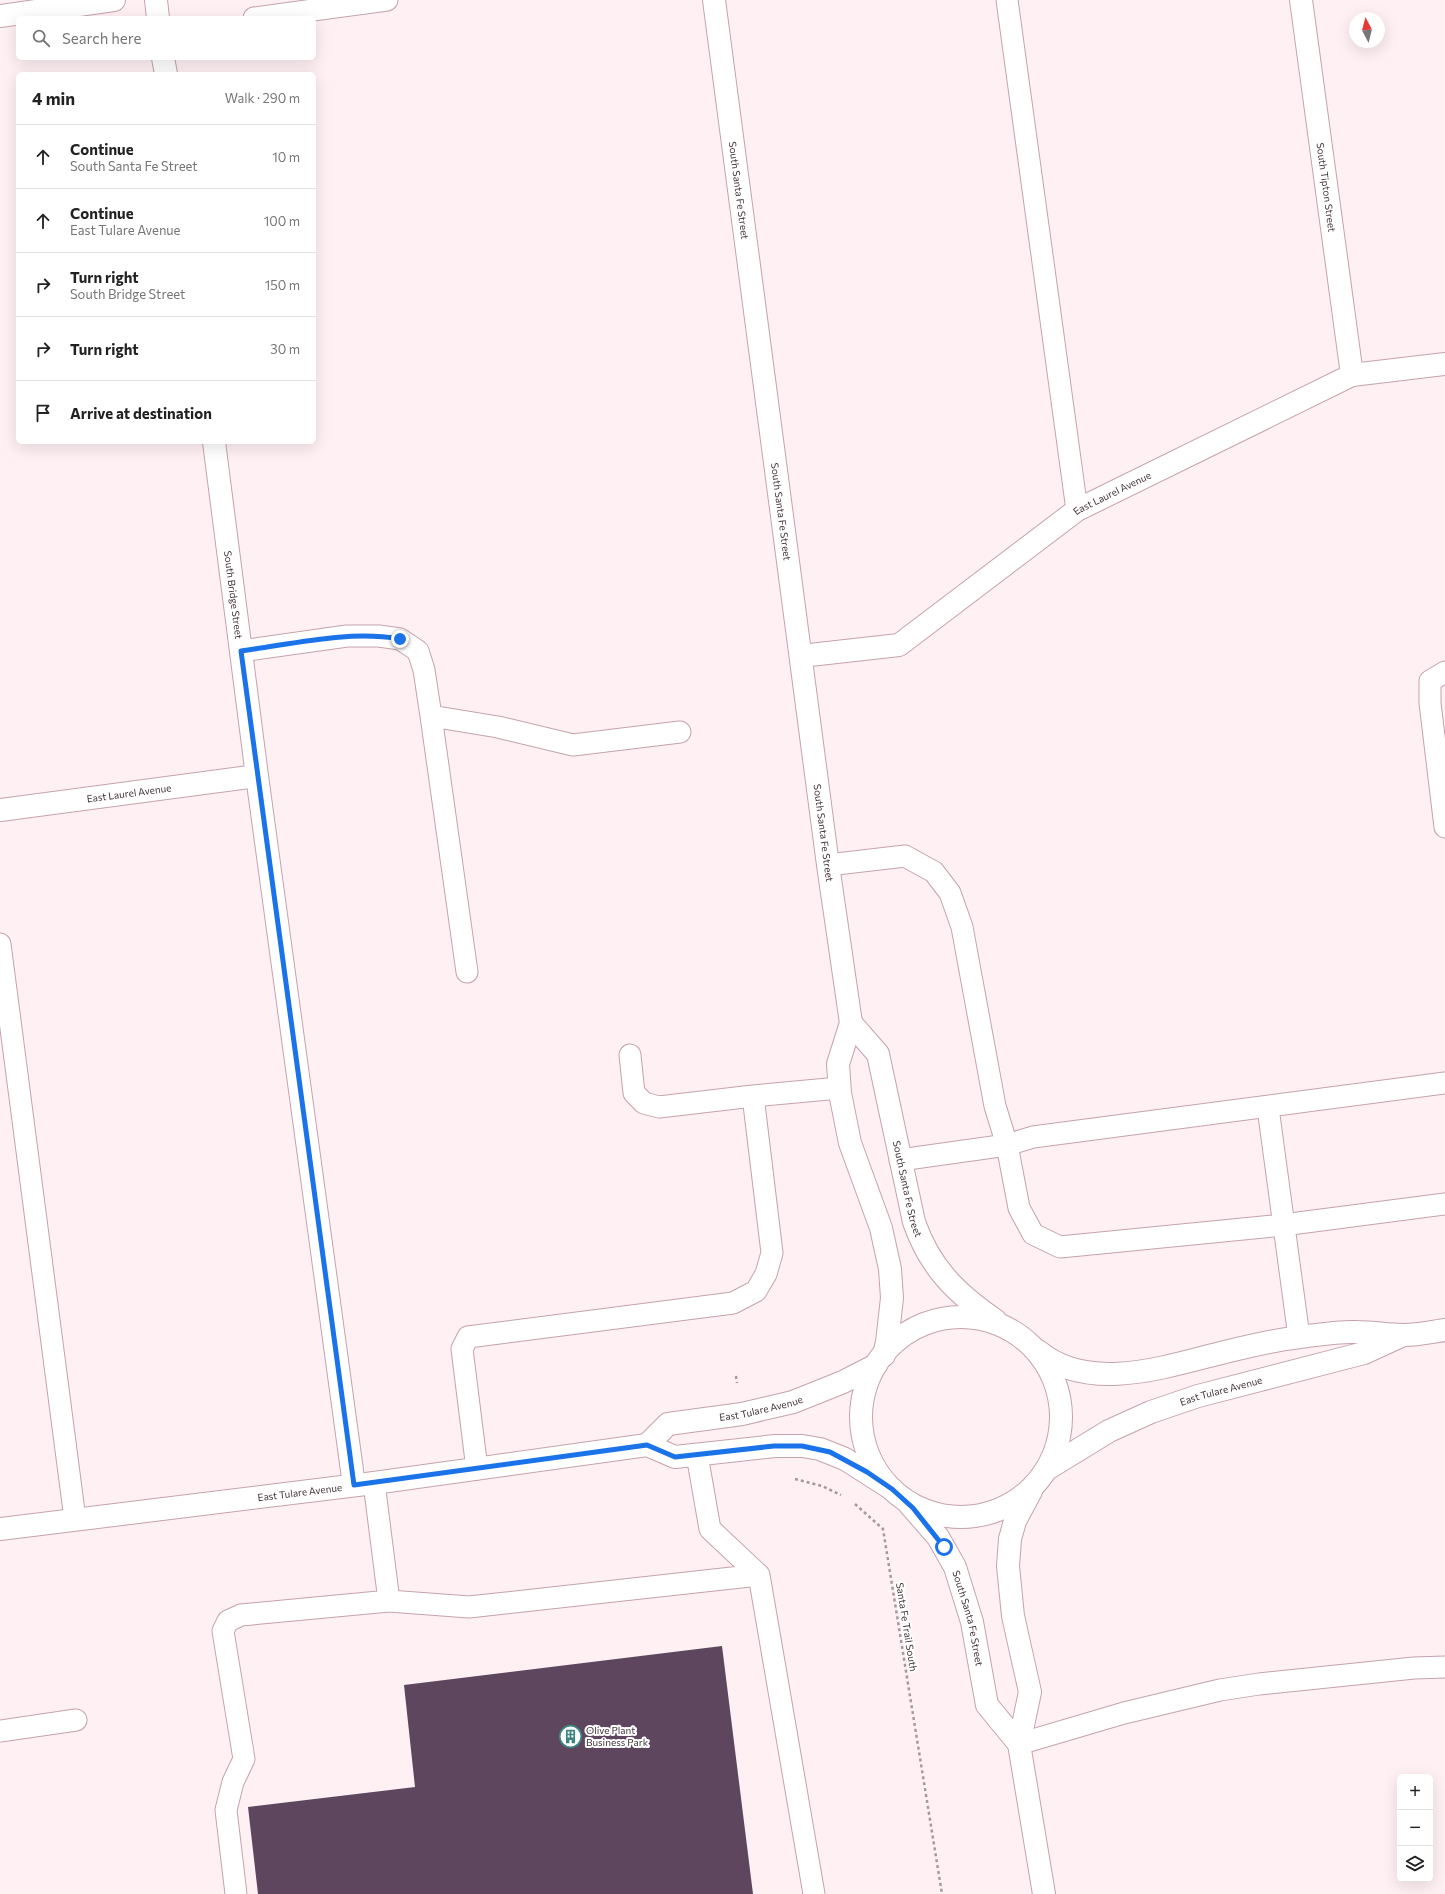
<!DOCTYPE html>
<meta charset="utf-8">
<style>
:root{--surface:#fff;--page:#f2f2f2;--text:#222;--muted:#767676;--line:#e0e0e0}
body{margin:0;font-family:Commissioner,sans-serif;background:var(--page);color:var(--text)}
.controls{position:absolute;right:12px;bottom:12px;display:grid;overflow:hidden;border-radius:6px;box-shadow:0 4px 16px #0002}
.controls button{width:36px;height:36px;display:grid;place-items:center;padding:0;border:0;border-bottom:1px solid var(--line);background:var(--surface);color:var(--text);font:20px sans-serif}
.compass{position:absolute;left:1349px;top:12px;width:36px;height:36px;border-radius:50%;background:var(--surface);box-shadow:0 4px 16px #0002;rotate:353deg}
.stop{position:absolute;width:12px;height:12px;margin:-9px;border:3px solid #1a73e8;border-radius:50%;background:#fff}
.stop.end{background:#1a73e8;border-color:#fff;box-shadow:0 1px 4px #0008}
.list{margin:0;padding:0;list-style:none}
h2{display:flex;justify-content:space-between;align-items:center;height:52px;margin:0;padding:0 16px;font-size:17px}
h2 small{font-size:13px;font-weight:400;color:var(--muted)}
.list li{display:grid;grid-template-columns:26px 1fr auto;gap:12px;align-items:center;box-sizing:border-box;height:64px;padding:0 16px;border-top:1px solid var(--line)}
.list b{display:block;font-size:15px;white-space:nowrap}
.list p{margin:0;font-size:13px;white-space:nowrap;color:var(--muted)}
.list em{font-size:13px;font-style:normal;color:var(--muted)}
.icon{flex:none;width:22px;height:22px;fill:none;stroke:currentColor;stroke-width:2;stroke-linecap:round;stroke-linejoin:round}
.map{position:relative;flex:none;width:1445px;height:1894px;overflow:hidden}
.search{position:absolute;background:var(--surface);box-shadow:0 4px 16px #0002;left:16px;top:16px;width:300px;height:44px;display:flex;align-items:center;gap:10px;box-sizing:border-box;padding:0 14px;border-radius:6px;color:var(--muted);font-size:15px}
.panel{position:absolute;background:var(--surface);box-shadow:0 4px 16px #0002;left:16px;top:72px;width:300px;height:372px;border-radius:6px}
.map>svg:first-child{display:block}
.building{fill:#5e465f}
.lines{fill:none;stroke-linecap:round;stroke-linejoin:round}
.service-casing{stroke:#c5a2ad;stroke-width:23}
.minor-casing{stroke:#c5a2ad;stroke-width:24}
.tertiary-casing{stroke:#c5a2ad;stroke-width:24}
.path{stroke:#a6989c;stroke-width:2.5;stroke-dasharray:3 3;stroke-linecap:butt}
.service{stroke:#fff;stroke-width:21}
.minor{stroke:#fff;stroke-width:22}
.tertiary{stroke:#fff;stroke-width:22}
.route{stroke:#1a73e8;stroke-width:5}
.labels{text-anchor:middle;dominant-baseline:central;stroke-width:4;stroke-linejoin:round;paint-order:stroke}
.street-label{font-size:10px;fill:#433539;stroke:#fff}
.poi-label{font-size:10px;fill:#433539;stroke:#fff;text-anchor:start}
</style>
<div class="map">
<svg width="1445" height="1894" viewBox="0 0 1445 1894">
<rect width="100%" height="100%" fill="#fff0f4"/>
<path class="building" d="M722 1646 753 1894H258L248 1807 415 1787 404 1685Z"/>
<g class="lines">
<defs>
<path id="service" d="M1007 0 1077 510
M254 18 387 0
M241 651 347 636H379L400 639 418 651 424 670 431 716 467 972
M1445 672 1430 681V703L1445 827
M431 716 498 727 573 745 680 732
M828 865 905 856 934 872 950 893 962 927 995 1106 1007 1145 1019 1208 1033 1234 1060 1247 1283 1225 1445 1204
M0 944 75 1519
M630 1055 634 1093 644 1103 659 1107 753 1096 839 1088
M1268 1108 1299 1337
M900 1160 1007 1145 1033 1137 1445 1083
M697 1455 710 1529 759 1575 814 1894
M477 1469 462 1349 468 1337 733 1303 756 1291 766 1274 772 1253 753 1096
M374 1483 389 1601 469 1607 759 1575
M0 1731 76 1720
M1019 1744 1124 1713 1220 1690 1259 1684 1414 1668 1445 1667
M236 1894 226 1810 233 1782 244 1759 223 1631 228 1621 241 1615 389 1601"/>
<g id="minor">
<path d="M156 0 158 18"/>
<path id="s1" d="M1301 0 1352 375"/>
<path d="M0 16 114 0"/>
<path d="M163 58 166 74"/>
<path id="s2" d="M214 442 257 776 354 1485"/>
<path id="s3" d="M801 656 899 645 1077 510 1352 375 1445 364"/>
<path id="s4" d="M0 810 257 776"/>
</g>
<g id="tertiary">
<path id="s5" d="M714 0 828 865 851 1023 838 1064 840 1093 850 1143 881 1228 890 1269 892 1298 887 1342 884 1355"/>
<path id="s6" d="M851 1023 878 1054 914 1222C930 1268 956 1293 995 1320"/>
<circle cx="961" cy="1417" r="100"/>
<path d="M1038 1351C1089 1394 1168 1366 1225 1352 1249 1346 1275 1340 1300 1337 1318 1335 1338 1331 1357 1332 1372 1332 1388 1335 1403 1335 1417 1335 1431 1332 1445 1330"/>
<path id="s7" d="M647 1445 668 1424 742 1414 793 1402 843 1382 876 1365"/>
<path id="s8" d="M1047 1469 1109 1431 1151 1412 1198 1396 1364 1353 1401 1336"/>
<path d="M1031 1491 1015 1521 1010 1539 1008 1566 1013 1616 1030 1692 1019 1744 1044 1894"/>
<path id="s9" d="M910 1505 938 1537 955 1567 972 1622 987 1705 1019 1744"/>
<path id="s10" d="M0 1529 374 1483 647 1445 675 1457 775 1446H802L820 1449 845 1459 892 1489"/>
</g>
</defs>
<use href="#service" class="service-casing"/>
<use href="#minor" class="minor-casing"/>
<use href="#tertiary" class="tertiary-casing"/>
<path class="path" d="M736 1376 737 1383
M795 1479 822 1486 841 1495
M855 1504 883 1529 942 1894"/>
<use href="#service" class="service"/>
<use href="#minor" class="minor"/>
<use href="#tertiary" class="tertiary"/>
</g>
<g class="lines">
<path class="route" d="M400 639C348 630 293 644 241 651L354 1485 647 1445 675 1457 774 1446H802L830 1452 867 1472 892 1489 913 1508 944 1547"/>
</g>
<defs>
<symbol id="building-ring" viewBox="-11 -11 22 22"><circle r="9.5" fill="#fff" stroke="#3d8582" stroke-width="1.5"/><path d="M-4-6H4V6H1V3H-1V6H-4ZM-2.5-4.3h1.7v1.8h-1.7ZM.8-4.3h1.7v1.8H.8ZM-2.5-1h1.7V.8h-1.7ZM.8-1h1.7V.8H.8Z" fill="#3d8582"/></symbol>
</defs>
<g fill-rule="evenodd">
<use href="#building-ring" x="558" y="1724" width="25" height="25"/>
</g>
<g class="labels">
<g class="street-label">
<text stroke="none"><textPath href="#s1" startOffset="189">South Tipton Street</textPath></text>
<text stroke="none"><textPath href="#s5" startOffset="192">South Santa Fe Street</textPath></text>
<text stroke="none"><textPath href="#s3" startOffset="361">East Laurel Avenue</textPath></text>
<text stroke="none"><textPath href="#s5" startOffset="516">South Santa Fe Street</textPath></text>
<text stroke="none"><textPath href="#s2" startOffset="154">South Bridge Street</textPath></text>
<text stroke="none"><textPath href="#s4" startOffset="130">East Laurel Avenue</textPath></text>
<text stroke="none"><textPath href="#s5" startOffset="840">South Santa Fe Street</textPath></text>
<text stroke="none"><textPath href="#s6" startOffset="179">South Santa Fe Street</textPath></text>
<text stroke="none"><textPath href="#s8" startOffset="192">East Tulare Avenue</textPath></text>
<text stroke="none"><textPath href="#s7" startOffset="124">East Tulare Avenue</textPath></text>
<text stroke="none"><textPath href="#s10" startOffset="302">East Tulare Avenue</textPath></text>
<text stroke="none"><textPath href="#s9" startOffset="130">South Santa Fe Street</textPath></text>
<text transform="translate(907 1627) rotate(81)">Santa Fe Trail South</text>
</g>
<g class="poi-label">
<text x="586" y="1730">Olive Plant<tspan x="586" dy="12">Business Park</tspan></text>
</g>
</g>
</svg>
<div class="controls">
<button>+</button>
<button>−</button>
<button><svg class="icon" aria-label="layers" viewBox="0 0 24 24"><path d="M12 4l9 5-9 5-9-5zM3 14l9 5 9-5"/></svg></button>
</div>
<svg class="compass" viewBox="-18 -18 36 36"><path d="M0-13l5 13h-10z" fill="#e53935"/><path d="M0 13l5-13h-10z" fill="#767676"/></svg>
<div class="stop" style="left:944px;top:1547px"></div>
<div class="stop end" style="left:400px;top:639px"></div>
<div class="search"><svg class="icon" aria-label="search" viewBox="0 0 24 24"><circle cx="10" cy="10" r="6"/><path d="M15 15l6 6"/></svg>Search here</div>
<section class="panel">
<h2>4 min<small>Walk · 290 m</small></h2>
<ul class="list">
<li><svg class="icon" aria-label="ahead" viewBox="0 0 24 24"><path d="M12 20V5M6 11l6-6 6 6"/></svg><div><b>Continue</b><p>South Santa Fe Street</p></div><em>10 m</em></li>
<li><svg class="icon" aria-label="ahead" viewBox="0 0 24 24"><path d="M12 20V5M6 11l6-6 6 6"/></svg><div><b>Continue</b><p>East Tulare Avenue</p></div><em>100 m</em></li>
<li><svg class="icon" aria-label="right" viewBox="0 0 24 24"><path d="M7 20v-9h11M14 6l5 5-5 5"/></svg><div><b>Turn right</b><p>South Bridge Street</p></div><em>150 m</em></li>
<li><svg class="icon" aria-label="right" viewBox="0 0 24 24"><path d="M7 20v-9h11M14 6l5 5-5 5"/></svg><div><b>Turn right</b></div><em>30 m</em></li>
<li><svg class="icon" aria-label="arrive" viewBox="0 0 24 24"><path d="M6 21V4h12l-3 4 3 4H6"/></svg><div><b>Arrive at destination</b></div></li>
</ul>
</section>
</div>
